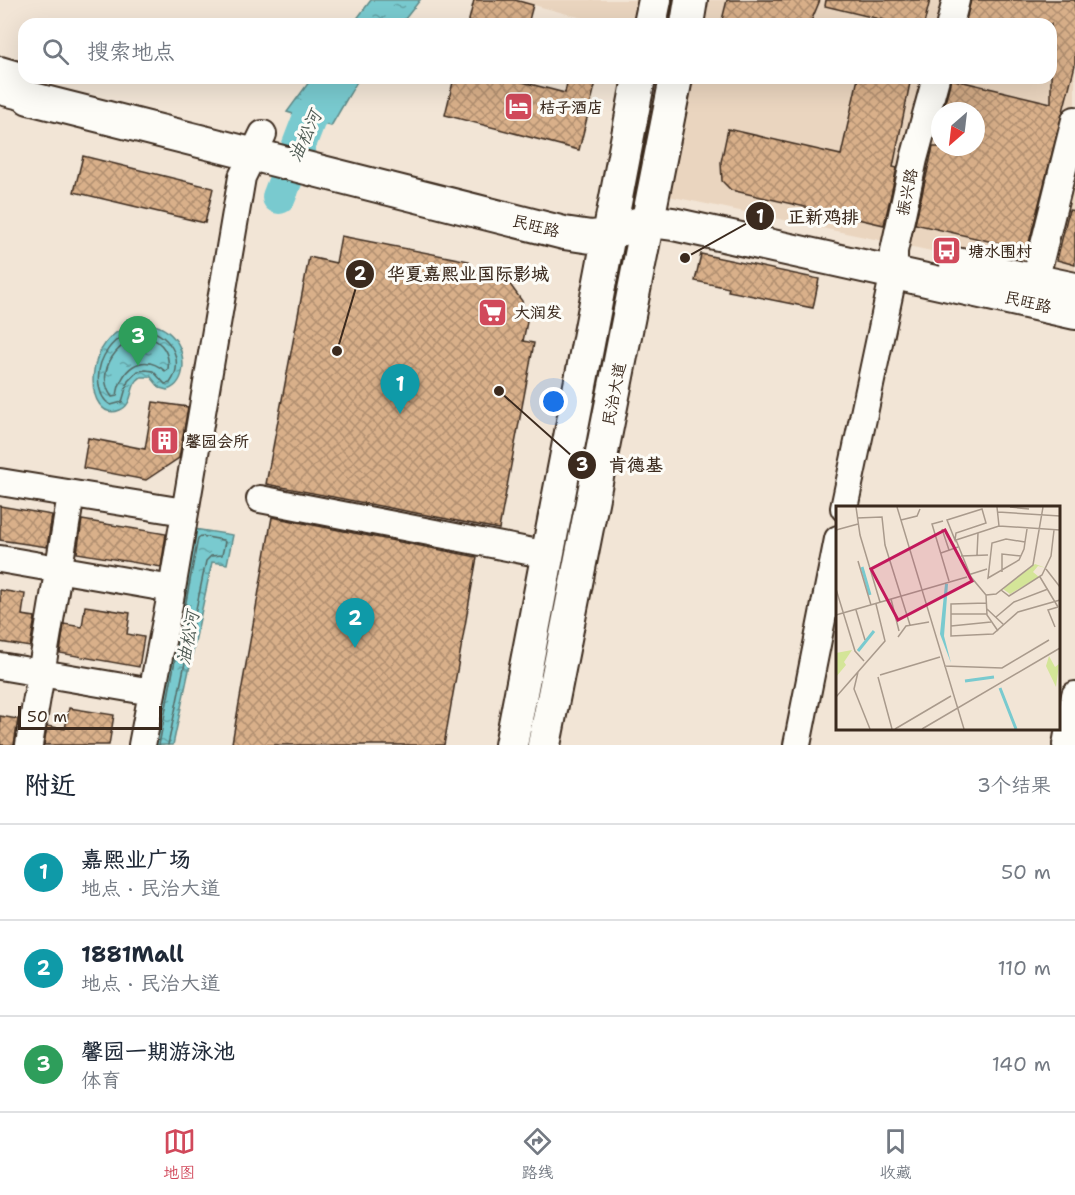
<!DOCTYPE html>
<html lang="zh">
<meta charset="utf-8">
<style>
:root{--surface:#fff;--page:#f6f6f7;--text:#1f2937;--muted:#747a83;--line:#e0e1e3;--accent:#d1495b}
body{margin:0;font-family:"Shantell Sans","LXGW WenKai TC",sans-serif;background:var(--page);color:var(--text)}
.compass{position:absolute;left:931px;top:102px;width:54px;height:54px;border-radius:50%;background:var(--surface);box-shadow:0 6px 24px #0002;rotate:208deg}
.scale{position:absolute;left:18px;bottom:15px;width:144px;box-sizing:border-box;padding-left:6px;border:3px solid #3b2a1e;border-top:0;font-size:16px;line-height:21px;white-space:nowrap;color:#3b2a1e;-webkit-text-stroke:4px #fdfcf7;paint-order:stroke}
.you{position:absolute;left:554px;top:402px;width:21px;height:21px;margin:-15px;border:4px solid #fff;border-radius:50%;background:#1a73e8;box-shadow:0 0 0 9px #1a73e833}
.badge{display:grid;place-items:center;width:39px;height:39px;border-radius:50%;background:var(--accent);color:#fff;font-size:20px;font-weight:700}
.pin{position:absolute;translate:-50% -50px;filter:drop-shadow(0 2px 3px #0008)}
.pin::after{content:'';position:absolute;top:32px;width:21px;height:18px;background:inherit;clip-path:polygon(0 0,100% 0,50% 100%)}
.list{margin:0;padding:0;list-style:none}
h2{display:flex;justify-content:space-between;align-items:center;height:78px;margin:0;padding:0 24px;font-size:26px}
h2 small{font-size:20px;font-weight:400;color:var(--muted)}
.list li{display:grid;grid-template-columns:39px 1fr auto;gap:18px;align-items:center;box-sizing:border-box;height:96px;padding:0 24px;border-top:2px solid var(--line)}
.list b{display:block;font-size:22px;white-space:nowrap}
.list p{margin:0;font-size:20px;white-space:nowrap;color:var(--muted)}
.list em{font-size:20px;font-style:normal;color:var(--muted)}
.icon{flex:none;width:33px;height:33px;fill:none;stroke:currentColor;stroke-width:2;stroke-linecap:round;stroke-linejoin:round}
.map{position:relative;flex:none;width:1075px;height:745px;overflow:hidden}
.search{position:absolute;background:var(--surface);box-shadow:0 6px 24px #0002;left:18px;right:18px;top:18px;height:66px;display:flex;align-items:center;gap:15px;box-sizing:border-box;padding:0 21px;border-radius:18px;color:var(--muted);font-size:22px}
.sheet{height:366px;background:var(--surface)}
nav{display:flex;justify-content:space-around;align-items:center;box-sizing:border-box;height:84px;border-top:2px solid var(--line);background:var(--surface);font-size:16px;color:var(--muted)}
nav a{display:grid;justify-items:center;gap:3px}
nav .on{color:var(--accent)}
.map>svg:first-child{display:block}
.built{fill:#ead5bf;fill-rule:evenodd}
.water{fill:url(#water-ripples);stroke:#608a88;stroke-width:1.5}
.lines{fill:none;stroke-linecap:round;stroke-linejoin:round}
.shore{stroke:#546a65;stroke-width:1.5}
.river{stroke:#79cacf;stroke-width:34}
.building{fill:url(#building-cross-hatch);stroke:#3b2a1e;stroke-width:1.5}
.minor-casing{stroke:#3b2a1e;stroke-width:30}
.major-casing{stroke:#3b2a1e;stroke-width:36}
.minor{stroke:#fdfcf7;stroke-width:26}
.major{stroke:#fdfcf7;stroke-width:32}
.labels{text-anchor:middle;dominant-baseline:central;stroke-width:6;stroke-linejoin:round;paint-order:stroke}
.poi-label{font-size:16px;font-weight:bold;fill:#3b2a1e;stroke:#fdfcf7;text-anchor:start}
.street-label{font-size:16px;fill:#3b2a1e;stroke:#fdfcf7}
.water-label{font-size:18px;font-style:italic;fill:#4e5a53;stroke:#fdfcf7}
.inset-river{fill:none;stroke:#79cacf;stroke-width:3}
.inset-road{fill:none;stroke:#a99a8c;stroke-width:1.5}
.view{fill:#c2185b;fill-opacity:0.15;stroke:#c2185b;stroke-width:3}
.inset-edge{fill:none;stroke:#3b2a1e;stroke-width:3}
.leader{fill:none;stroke:#3b2a1e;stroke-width:2}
.callout-dot{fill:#3b2a1e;stroke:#fdfcf7;stroke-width:2}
.mark-label{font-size:18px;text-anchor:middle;font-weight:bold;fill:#fff}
.callout-label{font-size:18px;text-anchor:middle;font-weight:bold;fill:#3b2a1e;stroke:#fdfcf7;stroke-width:6;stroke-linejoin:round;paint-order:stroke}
</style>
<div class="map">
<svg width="1075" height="745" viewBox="0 0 1075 745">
<defs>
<pattern id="water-ripples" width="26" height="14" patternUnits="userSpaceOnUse" patternTransform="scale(1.5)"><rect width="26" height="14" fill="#79cacf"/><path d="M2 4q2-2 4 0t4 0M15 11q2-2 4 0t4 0" fill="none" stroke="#64a4a7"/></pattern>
<pattern id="building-cross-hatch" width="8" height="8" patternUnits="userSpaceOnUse" patternTransform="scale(1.5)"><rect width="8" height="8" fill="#d9b08a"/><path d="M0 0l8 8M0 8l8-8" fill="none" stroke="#b18f70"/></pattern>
</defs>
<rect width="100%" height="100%" fill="#f2e5d6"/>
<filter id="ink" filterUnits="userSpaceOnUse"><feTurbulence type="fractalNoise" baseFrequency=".0167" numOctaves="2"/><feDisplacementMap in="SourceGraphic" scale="12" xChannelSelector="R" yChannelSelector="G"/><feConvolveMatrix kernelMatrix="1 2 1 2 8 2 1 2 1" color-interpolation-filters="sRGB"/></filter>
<g filter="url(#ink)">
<path class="built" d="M515 0H1075V281L659 194 689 78H1051V24H605ZM940 111H976V147H940Z"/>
<path class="water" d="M371 0H420L401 24H353Z
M312 78H359L331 126 287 112Z
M140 323C154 323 165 327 174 338 186 351 188 384 167 390L160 388 151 377H141C128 385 135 404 120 410 85 425 77 334 140 323Z
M194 529 233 535 227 564 212 562 173 745H153Z"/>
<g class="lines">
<path class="shore" d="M316 78V83L298 108 327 118 352 78
M324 78 322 87 311 103 313 106 323 109 343 78
M141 329C168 330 187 360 170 383L165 384 153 371 146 370 138 371 128 381 122 402 111 405C103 401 101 394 99 386 95 358 114 334 141 329Z
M148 337C163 342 170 354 168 369L165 371C141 351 120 370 117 396L112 397C93 372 119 336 148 337Z
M159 745 198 538 201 536 223 540 225 542 222 555 211 556 206 561 168 745"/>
<path class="river" d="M279 197 309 119 339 78"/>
</g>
<path class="building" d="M474 0H515L533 5 528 24H468Z
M727 0H820L810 24H721Z
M826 0H930L924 24H900L825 6Z
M971 0H1075V65L1027 250 915 224 933 147H976V111H943L951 79 1051 103V24H965Z
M454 78H507L565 93 568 78H597L579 150 445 115Z
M858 78H911L893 167 897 168 884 225 731 190 722 181 721 162 728 129 841 155Z
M83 156 213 188 205 223 74 192Z
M1069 210 1075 211V265L1057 260Z
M341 236 469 261 468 267 493 271 509 283 522 301 527 322 523 341 534 343 499 529 266 484 309 257 336 263Z
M701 254 819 279 813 308 728 291 729 288 695 281Z
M153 402 188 407 179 458 146 480 83 468 88 438 145 449Z
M0 506 52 515 47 547 0 540Z
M272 517 477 557 444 745H241L232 743Z
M82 520 166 534 161 567 77 553Z
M0 590 25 594 22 615 35 617 30 647 0 642Z
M85 606 130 613 127 634 144 637 139 667 60 653 64 624 82 627Z
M69 708 114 715 109 745H44L47 726 65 729Z
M0 716 18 719 14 745H0Z"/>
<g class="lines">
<defs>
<path id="minor" d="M950 24 956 0
M0 70 24 77
M0 91 29 98
M1035 281 1075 120
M0 482 184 512
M260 499 548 555
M844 508 894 272V251L914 159 936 78
M0 559 172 589
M0 666 152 692
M29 745 71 495
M142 745 172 589 242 177 263 134
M797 745 838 539
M1066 745 1075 695"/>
<path id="major" d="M650 24 655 0
M687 24 691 0
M29 98 564 233 591 237 601 236 637 224 658 222 673 224 1075 313
M956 264 1075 289
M511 745 639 78
M544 745 676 78"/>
</defs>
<use href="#minor" class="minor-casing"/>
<use href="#major" class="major-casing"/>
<use href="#minor" class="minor"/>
<use href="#major" class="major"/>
</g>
</g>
<defs>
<symbol id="hotel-square" viewBox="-11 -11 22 22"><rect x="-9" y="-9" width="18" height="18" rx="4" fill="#d1495b" stroke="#fdfcf7"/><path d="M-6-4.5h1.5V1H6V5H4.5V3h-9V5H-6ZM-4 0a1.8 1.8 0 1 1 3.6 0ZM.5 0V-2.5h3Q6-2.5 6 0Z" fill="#fff"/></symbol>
<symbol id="bus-square" viewBox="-11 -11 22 22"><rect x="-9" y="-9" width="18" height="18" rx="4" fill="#d1495b" stroke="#fdfcf7"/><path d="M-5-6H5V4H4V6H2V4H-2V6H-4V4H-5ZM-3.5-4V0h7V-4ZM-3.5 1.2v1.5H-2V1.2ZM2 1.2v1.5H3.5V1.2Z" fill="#fff"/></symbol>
<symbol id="supermarket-square" viewBox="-11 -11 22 22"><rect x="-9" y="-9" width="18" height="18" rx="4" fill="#d1495b" stroke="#fdfcf7"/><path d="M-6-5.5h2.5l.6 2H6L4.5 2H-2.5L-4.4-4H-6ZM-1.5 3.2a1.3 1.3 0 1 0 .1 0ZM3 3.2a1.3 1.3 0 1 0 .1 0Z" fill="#fff"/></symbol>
<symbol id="building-square" viewBox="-11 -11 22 22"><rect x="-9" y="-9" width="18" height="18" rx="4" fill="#d1495b" stroke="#fdfcf7"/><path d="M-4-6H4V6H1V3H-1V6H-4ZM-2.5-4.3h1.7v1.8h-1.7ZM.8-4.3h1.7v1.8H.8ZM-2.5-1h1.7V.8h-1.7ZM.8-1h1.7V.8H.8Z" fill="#fff"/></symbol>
</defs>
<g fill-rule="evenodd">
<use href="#hotel-square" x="502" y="90" width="33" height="33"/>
<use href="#bus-square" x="930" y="234" width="33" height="33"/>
<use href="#supermarket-square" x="476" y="296" width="33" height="33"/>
<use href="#building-square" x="148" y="424" width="33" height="33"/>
</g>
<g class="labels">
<g class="poi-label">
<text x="539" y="107">桔子酒店</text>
<text x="968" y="251">塘水围村</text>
<text x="514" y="312">大润发</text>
<text x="185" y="441">馨园会所</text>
</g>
<g class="street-label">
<text transform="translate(907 192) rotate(-78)">振兴路</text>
<text transform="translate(536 226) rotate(14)">民旺路</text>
<text transform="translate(1028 302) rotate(13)">民旺路</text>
<text transform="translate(614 394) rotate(-79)">民治大道</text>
</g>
<g class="water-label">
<text transform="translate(305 136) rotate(-65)">油松河</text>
<text transform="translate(188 638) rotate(-79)">油松河</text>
</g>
</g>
<g transform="translate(836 506)">
<rect width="224" height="224" fill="#f2e5d6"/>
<path d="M199 58 210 62 202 60 197 66 203 71 174 88 167 83ZM16 144 8 156 10 159 0 171V147ZM213 150 219 161 223 158 220 181 210 160Z" fill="#d4e598"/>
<path d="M109 78H112L108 130 115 157 104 128Z" fill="#79cacf"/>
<path class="inset-river" d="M26 61 34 89M22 145 38 125M129 175 158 171M164 182 180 223"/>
<path class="inset-road" d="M20 1 24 29 44 96M61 1 128 223M161 1 163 20M174 1 193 3M146 3 150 17 120 27 119 34 111 14ZM162 6 224 10M21 12 46 11 49 39 74 119M65 14 81 10 84 3M107 15 96 18 113 75M106 23 113 44M0 24 22 18M189 36 170 33 156 37 152 72 183 54 188 43 189 36 191 23M105 47 122 41M141 49 142 27M125 50 152 49M22 55 35 99M210 63 224 81M166 66V48L185 50M132 69 151 63M204 71 222 101M0 83 19 145 28 155M165 84 173 90 206 69 215 50 218 24M150 89 135 71 120 34 163 20 224 24M150 89 160 88 197 59 207 1M150 89 151 109 162 125M55 93 63 125M151 97 115 98V130L157 128 182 106 224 94M151 103 168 119M20 104 29 134M115 108H151M0 109 131 71M160 111 178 96 212 83M115 120 155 116M219 121 212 104 222 101M62 131 70 120 93 116M108 160 166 162 213 134M22 166 18 183 34 223M44 169 104 151M42 171 56 223M0 191 49 135 40 98M59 223 115 190M86 223 224 142"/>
<path class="view" d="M109 24 136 75 62 114 35 63Z"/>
<rect width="224" height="224" class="inset-edge"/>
</g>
<path class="leader" d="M685 258L760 216M337 351L360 274M499 391L582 465"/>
<g class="callout-dot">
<circle cx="685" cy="258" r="6"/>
<circle cx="337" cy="351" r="6"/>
<circle cx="499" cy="391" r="6"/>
<circle cx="760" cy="216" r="15"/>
<circle cx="360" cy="274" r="15"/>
<circle cx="582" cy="465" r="15"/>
</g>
<g class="mark-label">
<text x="760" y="223">1</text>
<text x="360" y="280">2</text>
<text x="582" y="471">3</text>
</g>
<g class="callout-label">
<text x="823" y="223">正新鸡排</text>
<text x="468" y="280">华夏嘉熙业国际影城</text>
<text x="636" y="471">肯德基</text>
</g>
</svg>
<svg class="compass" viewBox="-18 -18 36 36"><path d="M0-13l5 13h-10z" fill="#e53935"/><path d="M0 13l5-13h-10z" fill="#747a83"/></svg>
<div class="scale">50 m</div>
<div class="you"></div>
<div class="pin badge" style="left:400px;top:414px;background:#0f9aa8">1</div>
<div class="pin badge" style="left:355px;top:648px;background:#0f9aa8">2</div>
<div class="pin badge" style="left:138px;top:366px;background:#2e9e5b">3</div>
<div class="search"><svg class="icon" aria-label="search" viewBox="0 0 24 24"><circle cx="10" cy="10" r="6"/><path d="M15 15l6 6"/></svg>搜索地点</div>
</div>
<section class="sheet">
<h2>附近<small>3个结果</small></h2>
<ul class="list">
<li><span class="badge" style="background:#0f9aa8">1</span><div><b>嘉熙业广场</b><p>地点 · 民治大道</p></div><em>50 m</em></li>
<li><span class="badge" style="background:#0f9aa8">2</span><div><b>1881Mall</b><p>地点 · 民治大道</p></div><em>110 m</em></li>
<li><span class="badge" style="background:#2e9e5b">3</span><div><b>馨园一期游泳池</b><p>体育</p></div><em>140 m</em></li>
</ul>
</section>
<nav>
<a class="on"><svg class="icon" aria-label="map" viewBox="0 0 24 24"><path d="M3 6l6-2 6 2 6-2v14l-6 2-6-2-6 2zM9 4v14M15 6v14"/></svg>地图</a>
<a><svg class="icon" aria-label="directions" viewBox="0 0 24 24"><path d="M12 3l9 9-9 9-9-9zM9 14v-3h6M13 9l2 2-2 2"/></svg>路线</a>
<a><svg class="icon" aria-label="saved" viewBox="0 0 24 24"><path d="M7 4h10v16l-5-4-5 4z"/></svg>收藏</a>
</nav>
